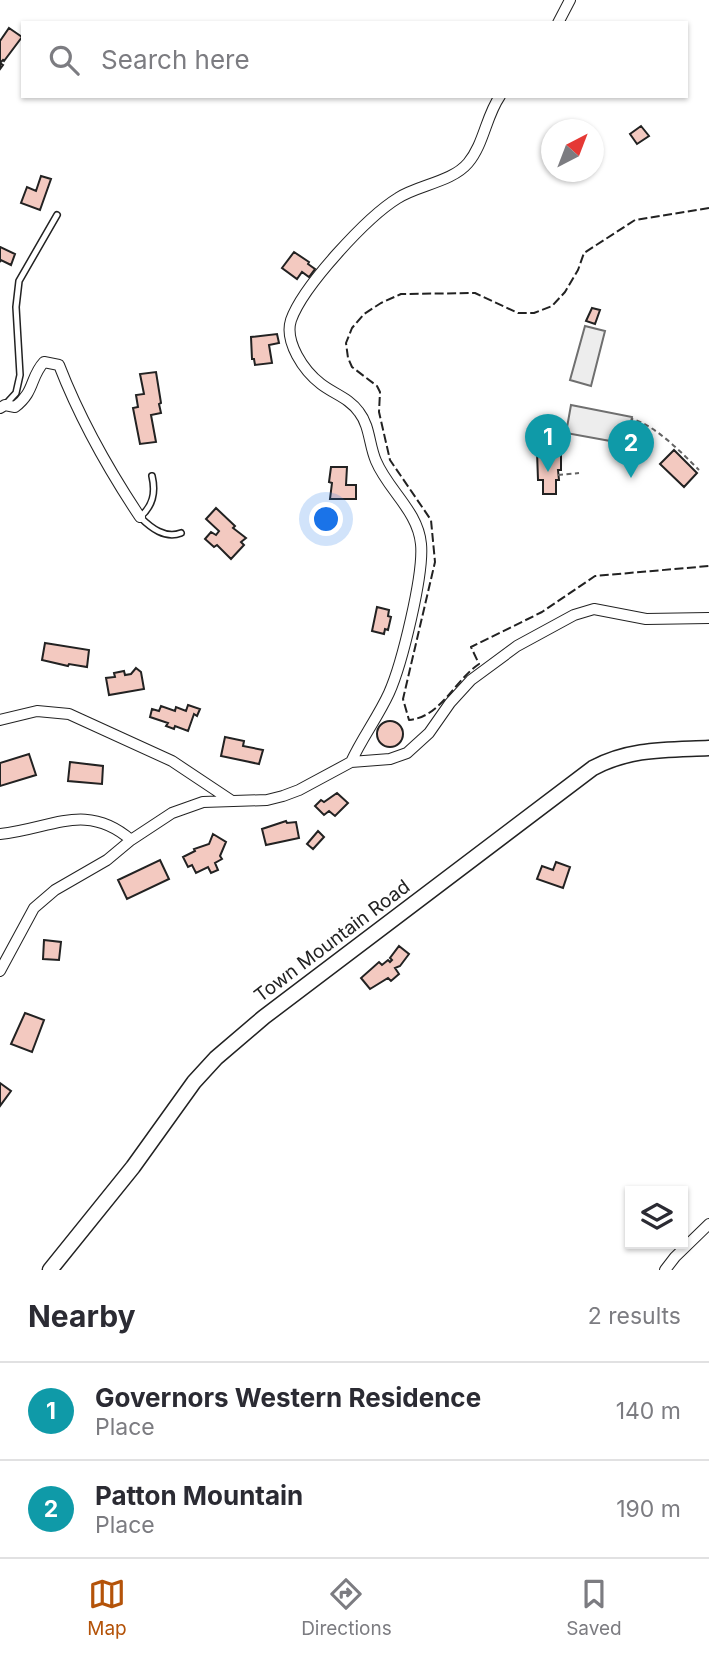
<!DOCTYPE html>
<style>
:root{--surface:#fff;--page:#f2f2f3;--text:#2b2b33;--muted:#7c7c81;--line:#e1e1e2;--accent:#b45309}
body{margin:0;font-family:Inter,sans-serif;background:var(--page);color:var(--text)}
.controls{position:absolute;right:21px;bottom:21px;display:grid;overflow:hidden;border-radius:0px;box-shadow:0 2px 5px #0004}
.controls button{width:63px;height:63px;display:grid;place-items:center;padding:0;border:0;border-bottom:2px solid var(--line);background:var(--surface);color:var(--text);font:35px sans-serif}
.compass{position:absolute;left:541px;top:119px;width:63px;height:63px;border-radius:50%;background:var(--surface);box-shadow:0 2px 5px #0004;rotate:42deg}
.you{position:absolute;left:327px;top:520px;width:24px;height:24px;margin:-18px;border:5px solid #fff;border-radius:50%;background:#1a73e8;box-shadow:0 0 0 10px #1a73e833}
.badge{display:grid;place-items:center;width:46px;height:46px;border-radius:50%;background:var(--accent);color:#fff;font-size:23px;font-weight:700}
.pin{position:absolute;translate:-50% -58px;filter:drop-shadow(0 2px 4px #0008)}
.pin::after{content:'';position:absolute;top:37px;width:24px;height:21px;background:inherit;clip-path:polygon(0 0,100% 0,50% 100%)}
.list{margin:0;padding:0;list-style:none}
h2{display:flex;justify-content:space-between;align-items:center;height:91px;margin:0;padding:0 28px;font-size:30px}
h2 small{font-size:23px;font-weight:400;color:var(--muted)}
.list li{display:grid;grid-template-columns:46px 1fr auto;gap:21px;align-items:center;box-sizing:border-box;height:98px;padding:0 28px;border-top:2px solid var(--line)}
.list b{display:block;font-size:26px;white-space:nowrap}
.list p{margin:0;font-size:23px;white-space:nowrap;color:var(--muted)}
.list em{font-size:23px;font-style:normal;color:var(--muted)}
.icon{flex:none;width:38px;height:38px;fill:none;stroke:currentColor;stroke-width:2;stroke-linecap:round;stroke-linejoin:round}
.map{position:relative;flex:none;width:709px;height:1270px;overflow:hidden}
.search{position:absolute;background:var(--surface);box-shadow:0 2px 5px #0004;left:21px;right:21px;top:21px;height:77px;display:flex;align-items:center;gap:18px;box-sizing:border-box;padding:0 24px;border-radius:0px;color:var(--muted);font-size:26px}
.sheet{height:287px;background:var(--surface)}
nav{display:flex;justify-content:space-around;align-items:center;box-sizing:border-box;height:98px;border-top:2px solid var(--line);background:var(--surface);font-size:19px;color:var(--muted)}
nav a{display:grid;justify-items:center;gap:4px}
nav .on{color:var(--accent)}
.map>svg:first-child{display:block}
.parking{fill:#ededed;stroke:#6f6f6f;stroke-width:2}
.building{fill:#f3c9c0;stroke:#222;stroke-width:2}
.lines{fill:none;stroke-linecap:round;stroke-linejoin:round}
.lane-casing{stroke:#222;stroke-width:8}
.street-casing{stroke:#222;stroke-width:12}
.secondary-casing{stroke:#222;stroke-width:17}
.path{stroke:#646464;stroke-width:2;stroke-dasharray:5 3.5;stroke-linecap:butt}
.lane{stroke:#fff;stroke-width:5}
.street{stroke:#fff;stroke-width:10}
.secondary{stroke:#fff;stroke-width:14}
.fence{stroke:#222;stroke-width:2;stroke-dasharray:9 3.5;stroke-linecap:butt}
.labels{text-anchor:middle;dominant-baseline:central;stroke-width:5;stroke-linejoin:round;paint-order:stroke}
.street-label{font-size:19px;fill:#222;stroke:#fff}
</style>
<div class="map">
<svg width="709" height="1270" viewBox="0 0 709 1270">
<rect width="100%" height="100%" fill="#fff"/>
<path class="parking" d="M585 326 605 331 591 386 570 380Z
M571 405 632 417 627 444 566 433Z"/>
<path class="building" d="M9 28 22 37 4 61 3 60 0 63 3 65 0 69V41Z
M641 126 649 136 637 144 630 134Z
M41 176 51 179 40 210 21 203 27 187 36 191Z
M0 247 15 254 11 265 1 260 0 262Z
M294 252 309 262 308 264 315 269 309 277 302 272 297 279 282 268Z
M592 308 600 310 595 324 586 321Z
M277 334 279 343 269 345 272 363 255 365 254 359H252L251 337Z
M156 372 161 403 159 404 161 413 151 415 156 442 140 444 133 408 138 407 136 395 144 394 140 374Z
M674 450 697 473 684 487 660 464Z
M537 451H561V470H558L559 480H556V494H543V480H538Z
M331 467H347L346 485H356V499H330L332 483 329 482Z
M216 508 235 526 233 528 246 538 241 542 244 545 231 559 217 545 214 547 205 539 211 532 216 535 219 531 206 519Z
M377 607 389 610 388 616 391 617 388 630 385 629 384 634 372 631Z
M45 643 89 650 87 667 69 664 68 666 42 660Z
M136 668 141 672 144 689 109 695 106 678 115 677 114 673 124 671 125 675 131 674Z
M188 705 200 709 197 716 194 714 188 731 175 726 174 729 166 726 168 723 150 717 152 709 159 711 161 706 175 711 176 707 186 711Z
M377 734a13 13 0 1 1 26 0a13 13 0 1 1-26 0Z
M225 737 244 741 243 746 263 750 259 764 221 756Z
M29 754 36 775 0 786V763Z
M70 762 103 766 102 784 68 781Z
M337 793 348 803 335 816 329 811 324 815 315 806 321 800 324 802Z
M286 821 287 823 296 822 299 838 266 845 262 829Z
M318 831 324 837 313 849 307 844Z
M213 834 226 842 220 856 222 859 215 863 218 870 211 873 208 867 196 873 192 865 188 867 183 857 195 851 194 849 209 844Z
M160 860 169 879 127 899 118 880Z
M556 862 570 867 563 888 537 879 542 866 553 870Z
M44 940 61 942 59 960 43 959Z
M399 946 409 954 400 966 395 968 399 974 391 981 388 978 370 989 361 978 379 962 382 965 388 960 390 962 392 960 390 958Z
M25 1013 44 1020 32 1052 11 1044Z
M0 1083 11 1091 0 1106Z"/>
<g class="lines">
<defs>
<path id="lane" d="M5 405 16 393 20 375 16 307 19 281 57 215
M152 476C156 493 153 506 140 517 151 528 165 539 181 533"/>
<path id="street" d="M558 23 570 0
M0 408 5 405 15 407C35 392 30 377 44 362L59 365C80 419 108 469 140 517
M0 720 37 711 69 714 172 761 232 801
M351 762C362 738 378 717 389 693 402 664 424 574 421 544 418 511 388 490 376 461 369 445 370 426 359 412 349 398 334 394 321 384 304 371 284 342 291 320 303 286 367 217 398 198 418 185 452 182 468 163 484 144 486 116 500 96
M0 834C51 829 86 801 131 840L172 813 203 802 267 800 283 796 299 790 351 762 390 759 407 753 429 733 450 703 471 680 517 646 574 615 594 609 646 619 709 618
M0 971 34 908 55 890 107 860 131 840
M665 1270 675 1257 709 1224"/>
<path id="secondary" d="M50 1270 133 1167 194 1082 216 1058 264 1017 593 768C630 748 668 750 709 748"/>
</defs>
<use href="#lane" class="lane-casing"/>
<use href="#street" class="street-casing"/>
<use href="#secondary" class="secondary-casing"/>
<path class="path" d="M630 431 632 419C655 425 682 453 699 470
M558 475 579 473"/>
<use href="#lane" class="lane"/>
<use href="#street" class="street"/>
<use href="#secondary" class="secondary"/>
<path class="fence" d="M709 208 635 220 584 253 578 270 565 292 552 306 534 313H518L475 293 401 294 381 303 364 314 352 328 346 343 348 358 352 367 377 386 380 392 379 412 390 460 431 520 435 562 403 699 409 720C441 717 454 681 479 664L471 647 542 612 595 576 709 566"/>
</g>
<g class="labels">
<g class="street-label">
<text transform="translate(332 941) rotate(-37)">Town Mountain Road</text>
</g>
</g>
</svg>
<div class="controls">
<button><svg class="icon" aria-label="layers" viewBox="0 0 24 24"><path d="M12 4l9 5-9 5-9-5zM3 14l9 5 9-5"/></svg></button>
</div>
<svg class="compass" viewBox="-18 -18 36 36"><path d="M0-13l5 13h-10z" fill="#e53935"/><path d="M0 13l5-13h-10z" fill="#7c7c81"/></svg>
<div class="you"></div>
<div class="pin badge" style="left:548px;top:472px;background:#0f9aa8">1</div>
<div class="pin badge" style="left:631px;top:478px;background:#0f9aa8">2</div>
<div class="search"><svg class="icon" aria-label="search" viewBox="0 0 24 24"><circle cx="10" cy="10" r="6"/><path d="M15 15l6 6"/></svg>Search here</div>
</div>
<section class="sheet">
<h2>Nearby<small>2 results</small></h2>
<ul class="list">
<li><span class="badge" style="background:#0f9aa8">1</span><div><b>Governors Western Residence</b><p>Place</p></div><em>140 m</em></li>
<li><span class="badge" style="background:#0f9aa8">2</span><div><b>Patton Mountain</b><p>Place</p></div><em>190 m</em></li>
</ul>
</section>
<nav>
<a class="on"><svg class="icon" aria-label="map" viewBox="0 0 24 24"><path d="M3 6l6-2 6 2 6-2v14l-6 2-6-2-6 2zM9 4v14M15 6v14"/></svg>Map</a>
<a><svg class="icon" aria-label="directions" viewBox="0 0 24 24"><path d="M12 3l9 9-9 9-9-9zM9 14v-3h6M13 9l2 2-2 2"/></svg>Directions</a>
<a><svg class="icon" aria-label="saved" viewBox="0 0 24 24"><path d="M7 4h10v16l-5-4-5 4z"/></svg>Saved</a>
</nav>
